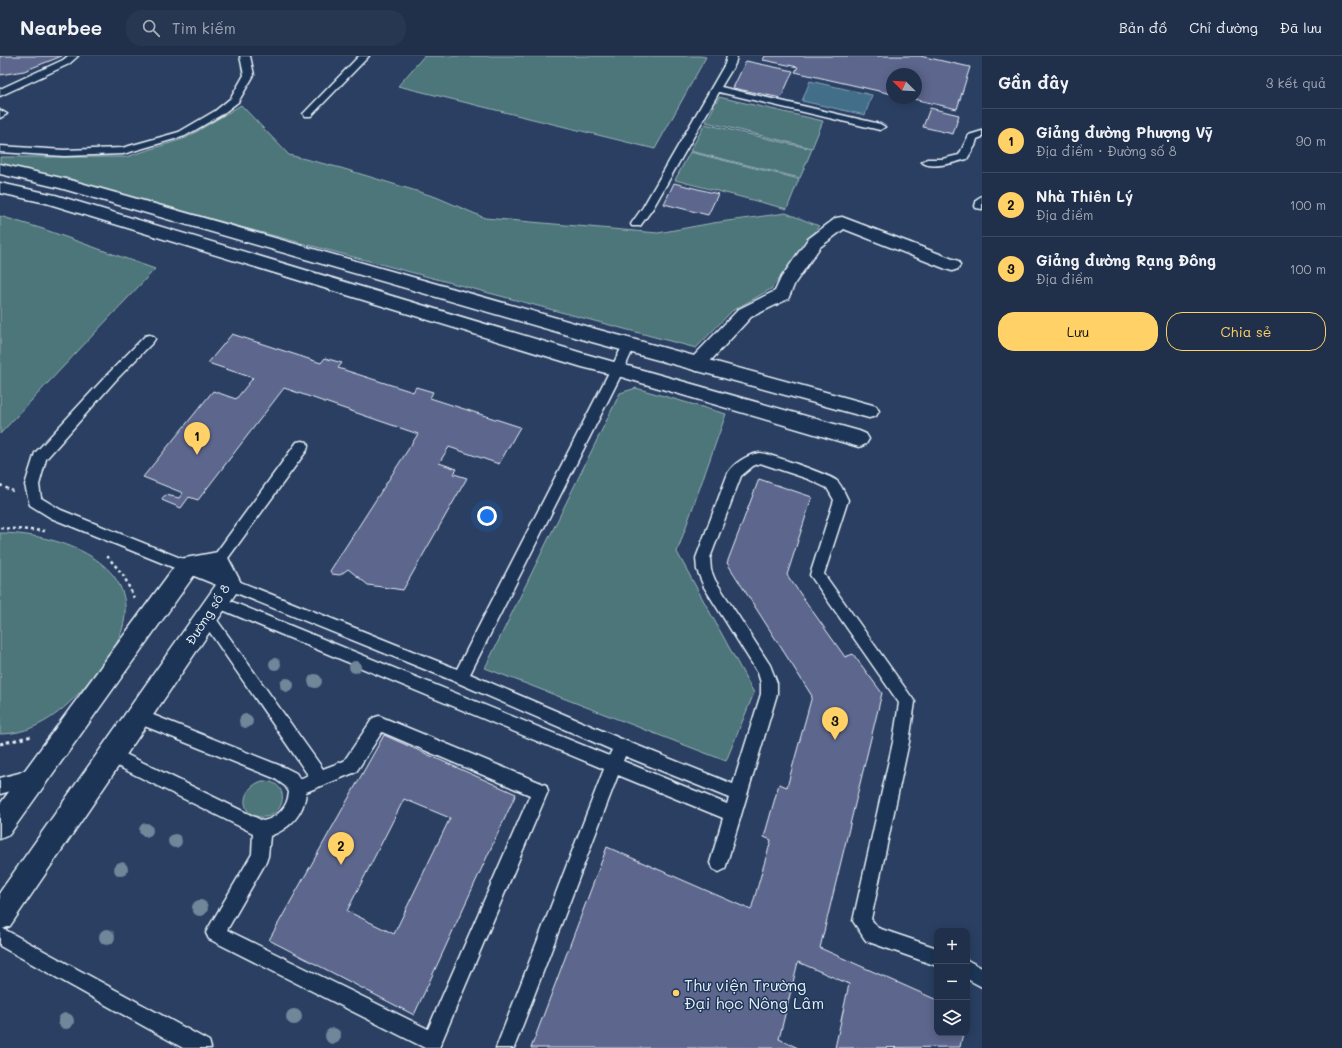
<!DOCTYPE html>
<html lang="vi">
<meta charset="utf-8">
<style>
:root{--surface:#202f4a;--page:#283751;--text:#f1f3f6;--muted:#a2a9b5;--line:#3d4a62;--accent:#ffd166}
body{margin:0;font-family:Mali,sans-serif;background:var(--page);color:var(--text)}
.controls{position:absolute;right:12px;bottom:12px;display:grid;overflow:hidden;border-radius:8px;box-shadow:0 2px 10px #0003}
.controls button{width:36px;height:36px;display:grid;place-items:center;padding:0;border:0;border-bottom:1px solid var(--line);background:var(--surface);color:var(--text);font:20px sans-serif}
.compass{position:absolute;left:886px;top:12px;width:36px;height:36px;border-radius:50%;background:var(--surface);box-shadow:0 2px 10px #0003;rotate:294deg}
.you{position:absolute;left:487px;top:460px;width:14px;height:14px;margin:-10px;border:3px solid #fff;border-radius:50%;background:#1a73e8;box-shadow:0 0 0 6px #1a73e833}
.badge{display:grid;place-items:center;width:26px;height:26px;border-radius:50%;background:var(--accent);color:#111;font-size:13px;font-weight:700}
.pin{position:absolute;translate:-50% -33px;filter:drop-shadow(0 1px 2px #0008)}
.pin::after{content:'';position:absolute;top:21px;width:14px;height:12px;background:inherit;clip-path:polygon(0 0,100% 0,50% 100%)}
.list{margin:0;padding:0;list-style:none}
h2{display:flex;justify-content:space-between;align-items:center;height:52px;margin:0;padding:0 16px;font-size:17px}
h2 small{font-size:13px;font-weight:400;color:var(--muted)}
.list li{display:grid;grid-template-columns:26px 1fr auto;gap:12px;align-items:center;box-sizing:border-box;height:64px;padding:0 16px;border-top:1px solid var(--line)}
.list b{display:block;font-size:15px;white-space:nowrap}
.list p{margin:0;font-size:13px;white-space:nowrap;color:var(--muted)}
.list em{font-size:13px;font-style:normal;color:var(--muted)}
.actions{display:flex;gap:8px;padding:12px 16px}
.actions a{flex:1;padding:9px 0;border:1px solid var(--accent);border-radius:16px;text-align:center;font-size:14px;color:var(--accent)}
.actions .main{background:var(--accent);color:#111}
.icon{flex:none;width:22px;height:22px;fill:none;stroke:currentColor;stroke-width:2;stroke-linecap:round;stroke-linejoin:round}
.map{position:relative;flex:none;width:982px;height:992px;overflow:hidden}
header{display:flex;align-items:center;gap:24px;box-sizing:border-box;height:56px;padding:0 20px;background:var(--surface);border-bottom:1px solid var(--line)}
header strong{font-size:19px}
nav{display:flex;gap:22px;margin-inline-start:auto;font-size:14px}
.search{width:280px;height:36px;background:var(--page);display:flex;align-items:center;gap:10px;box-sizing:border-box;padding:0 14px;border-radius:16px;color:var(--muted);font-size:15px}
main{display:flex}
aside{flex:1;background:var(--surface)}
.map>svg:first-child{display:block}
.green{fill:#4e767a;stroke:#9bb4b9}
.water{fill:#436e8a;stroke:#85a2b6}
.building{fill:#5d668d;stroke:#e8f1f8;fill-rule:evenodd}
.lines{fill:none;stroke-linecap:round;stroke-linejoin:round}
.service-casing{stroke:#e8f1f8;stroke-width:3}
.pedestrian-casing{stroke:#e8f1f8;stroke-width:3}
.minor-casing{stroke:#e8f1f8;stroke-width:3}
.tertiary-casing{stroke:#e8f1f8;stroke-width:3}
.path-far1{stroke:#e8f1f8;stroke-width:2.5;stroke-dasharray:3 3;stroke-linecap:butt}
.path{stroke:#e8f1f8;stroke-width:3;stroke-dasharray:3.5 3.5;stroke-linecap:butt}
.service{fill:#1d3557;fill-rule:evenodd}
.pedestrian{fill:#1d3557;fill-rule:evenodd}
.minor{fill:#1d3557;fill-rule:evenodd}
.tertiary{fill:#1d3557;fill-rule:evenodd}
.tree{fill:#708699}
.poi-dot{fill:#ffd166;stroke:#1d3557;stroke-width:1.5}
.labels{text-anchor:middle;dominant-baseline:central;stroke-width:3;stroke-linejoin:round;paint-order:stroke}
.street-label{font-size:13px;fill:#e8f1f8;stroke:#1d3557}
.near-poi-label{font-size:16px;fill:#e8f1f8;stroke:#1d3557;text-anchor:start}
</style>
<header>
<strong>Nearbee</strong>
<div class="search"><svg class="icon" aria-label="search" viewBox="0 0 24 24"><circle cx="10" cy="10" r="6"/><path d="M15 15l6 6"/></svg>Tìm kiếm</div>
<nav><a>Bản đồ</a><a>Chỉ đường</a><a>Đã lưu</a></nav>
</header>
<main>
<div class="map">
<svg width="982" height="992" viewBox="0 0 982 992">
<rect width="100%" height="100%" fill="#2a3f62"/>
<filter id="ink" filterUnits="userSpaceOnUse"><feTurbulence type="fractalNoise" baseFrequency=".025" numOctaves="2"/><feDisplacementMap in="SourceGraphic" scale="8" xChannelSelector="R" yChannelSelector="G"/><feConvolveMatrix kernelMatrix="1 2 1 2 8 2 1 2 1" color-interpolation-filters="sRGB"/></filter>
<g filter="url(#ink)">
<path class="green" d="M424 0H700L706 1 655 93 398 30Z
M719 41 823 65 812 92 706 66Z
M241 49 289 99 341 112 436 141 485 162 658 177 713 167 786 157 819 170 771 233 732 255 696 292 0 107V101H126L186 82Z
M705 68 812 93 800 122 690 95Z
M690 96 799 123 787 153 675 124Z
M0 160 43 173 155 213 0 378Z
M636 332 726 358 677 496 754 637 726 705 485 612 620 337Z
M0 477C46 477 130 498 125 559 123 586 103 609 86 629 64 655 36 678 0 678Z
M262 725C297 724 283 774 250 758 239 745 247 730 262 725Z"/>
<path class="water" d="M810 25 872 39 865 59 802 45Z"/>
<path class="building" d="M0 0H62L24 15 0 19Z
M765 0H920L970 11 957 53 909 42H916V18H892V38L795 16 798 11 763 4Z
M746 5 793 15 781 42 733 32Z
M930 52 959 59 953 78 923 71Z
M674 127 718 138 708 159 664 148Z
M232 278 321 307 325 302 342 307 338 312 413 336 416 331 433 336 430 342 520 371 499 408 449 391 439 407 457 413 454 418 467 422 403 534 368 529 348 513 340 519 332 518 330 515 418 378 284 332 198 444 189 441 181 452 164 445 162 444 163 441 166 439 179 442 183 437 143 421 213 335 236 343 253 322 208 307Z
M759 423 812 441 787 519 845 601 853 598 882 637 820 892 937 944V977H963L960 991 835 992 849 928 798 906 779 983 798 992H531L607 791 751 854 771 784 764 781 779 728 787 731 812 640 727 507Z
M384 679 516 738 414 959 269 884ZM404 743 450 762 394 878 347 855Z"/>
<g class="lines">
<defs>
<path id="service" d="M68 0H78L69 8 0 40V33L63 4Z
M240 0H250L254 19 238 46 221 59 185 80 123 98 64 100 0 96V90L64 94 122 92 179 76 215 55 231 42 244 19Z
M359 0H369L311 60H305L303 58 305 56Z
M727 0H737L735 8 721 31 880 68 885 71 880 74 719 36 653 152 640 170H632L631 168 643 151 725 8Z
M0 54 7 58 0 62Z
M982 75V81L977 83 975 90 967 103C956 106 930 114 922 106L927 103H942L959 99 969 79Z
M982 140V153L976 152 975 150 977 143Z
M149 279 153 280 155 283 153 286 115 325 46 403 39 429 41 442 61 454 457 613 623 289 625 286 629 285 633 286 635 289 624 313 470 618 626 685 733 728 761 638V627L758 617 704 531 697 514 696 502 728 417C734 407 747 399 759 397 766 396 832 420 837 425 842 430 845 438 848 444L824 518 915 646 909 686 871 863 878 872 937 892V910L866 885 853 865 893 686 899 647 810 519 834 444 827 432 808 423 760 407 753 410 741 420 710 502 711 514 715 524 770 609 777 627V638L725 813 719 816 713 813 710 807 723 762 618 719 514 992H496L604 713 213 550 211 546 213 542 218 540 223 542 609 700 612 694 456 626 51 462 30 449 25 429 35 397 107 319 145 280ZM625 700 729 742 727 748 623 705Z
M302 385 307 386 308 390 307 394 223 509 218 511 213 509 211 505 213 501 297 386Z
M207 555 212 557 323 713 344 705 373 662 379 660 546 729 548 735 439 992H425L209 883 206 877 209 871 252 798 253 777 105 704 103 699 105 694 111 691 263 765C277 762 288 751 289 736L285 730 274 722 132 665 130 660 132 655 138 653 286 712 296 717 300 723 308 719 202 565 200 561 202 557ZM382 676 530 739 428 973 227 874 266 806 268 800 270 780C290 773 304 758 306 736L356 716Z
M33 710 39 713 41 718 39 723 22 732 0 738V722L19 717Z
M0 871 209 985 211 992H183L0 890Z
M967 904 982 912V931L967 923Z"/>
<path id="pedestrian" d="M842 161 958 205 960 209 958 213 952 215 946 213 844 173 820 191 795 227 788 243 751 261 703 313 697 315 691 313 688 308 691 303 739 253 775 235 781 222 808 183 836 162Z"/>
<path id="minor" d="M0 108 70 124 592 272 869 348 876 350 879 355 876 360 869 362 592 286 60 132 0 118Z
M0 127 55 139 582 297 859 375 866 378 869 383 866 388 859 391 618 320 582 311 46 147 0 137Z"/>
<path id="tertiary" d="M218 496 226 498 241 527 238 534 10 870 0 874V836L218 526 212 515 195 518 9 779 0 783V748L180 503Z"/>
</defs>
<use href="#service" class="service-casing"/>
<use href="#pedestrian" class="pedestrian-casing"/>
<use href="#minor" class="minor-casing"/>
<use href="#tertiary" class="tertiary-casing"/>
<path class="path-far1" d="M0 429 13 435
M0 472 45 475
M107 500 124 520 134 542"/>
<path class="path" d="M0 688 32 680"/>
<use href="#service" class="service"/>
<use href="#pedestrian" class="pedestrian"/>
<use href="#minor" class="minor"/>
<use href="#tertiary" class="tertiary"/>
</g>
<g class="tree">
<circle cx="275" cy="608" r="6"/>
<circle cx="355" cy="611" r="6"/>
<circle cx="315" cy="625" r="7"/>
<circle cx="287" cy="629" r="7"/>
<circle cx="246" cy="665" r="7"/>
<circle cx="146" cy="774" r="7"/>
<circle cx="175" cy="785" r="7"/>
<circle cx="121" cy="813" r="7"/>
<circle cx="200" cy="852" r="8"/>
<circle cx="107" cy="881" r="8"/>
<circle cx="294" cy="961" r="8"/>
<circle cx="66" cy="965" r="8"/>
<circle cx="333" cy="980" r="8"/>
</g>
</g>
<circle class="poi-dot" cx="676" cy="937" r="4"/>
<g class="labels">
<g class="street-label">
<text transform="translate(207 558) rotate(-57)">Đường số 8</text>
</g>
<g class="near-poi-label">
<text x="684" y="928">Thư viện Trường<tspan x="684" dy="18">Đại học Nông Lâm</tspan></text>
</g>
</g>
</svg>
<div class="controls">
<button>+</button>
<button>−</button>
<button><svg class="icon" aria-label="layers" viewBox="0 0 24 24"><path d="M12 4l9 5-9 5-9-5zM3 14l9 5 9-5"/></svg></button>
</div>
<svg class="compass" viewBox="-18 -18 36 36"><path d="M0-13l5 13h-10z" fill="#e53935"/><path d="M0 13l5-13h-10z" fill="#a2a9b5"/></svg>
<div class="you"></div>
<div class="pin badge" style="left:197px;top:399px">1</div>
<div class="pin badge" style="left:341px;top:809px">2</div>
<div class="pin badge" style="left:835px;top:684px">3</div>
</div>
<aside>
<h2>Gần đây<small>3 kết quả</small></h2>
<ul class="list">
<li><span class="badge">1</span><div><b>Giảng đường Phượng Vỹ</b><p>Địa điểm · Đường số 8</p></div><em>90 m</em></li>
<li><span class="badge">2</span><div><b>Nhà Thiên Lý</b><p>Địa điểm</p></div><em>100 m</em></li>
<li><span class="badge">3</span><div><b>Giảng đường Rạng Đông</b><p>Địa điểm</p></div><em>100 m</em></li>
</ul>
<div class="actions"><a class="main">Lưu</a><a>Chia sẻ</a></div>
</aside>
</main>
